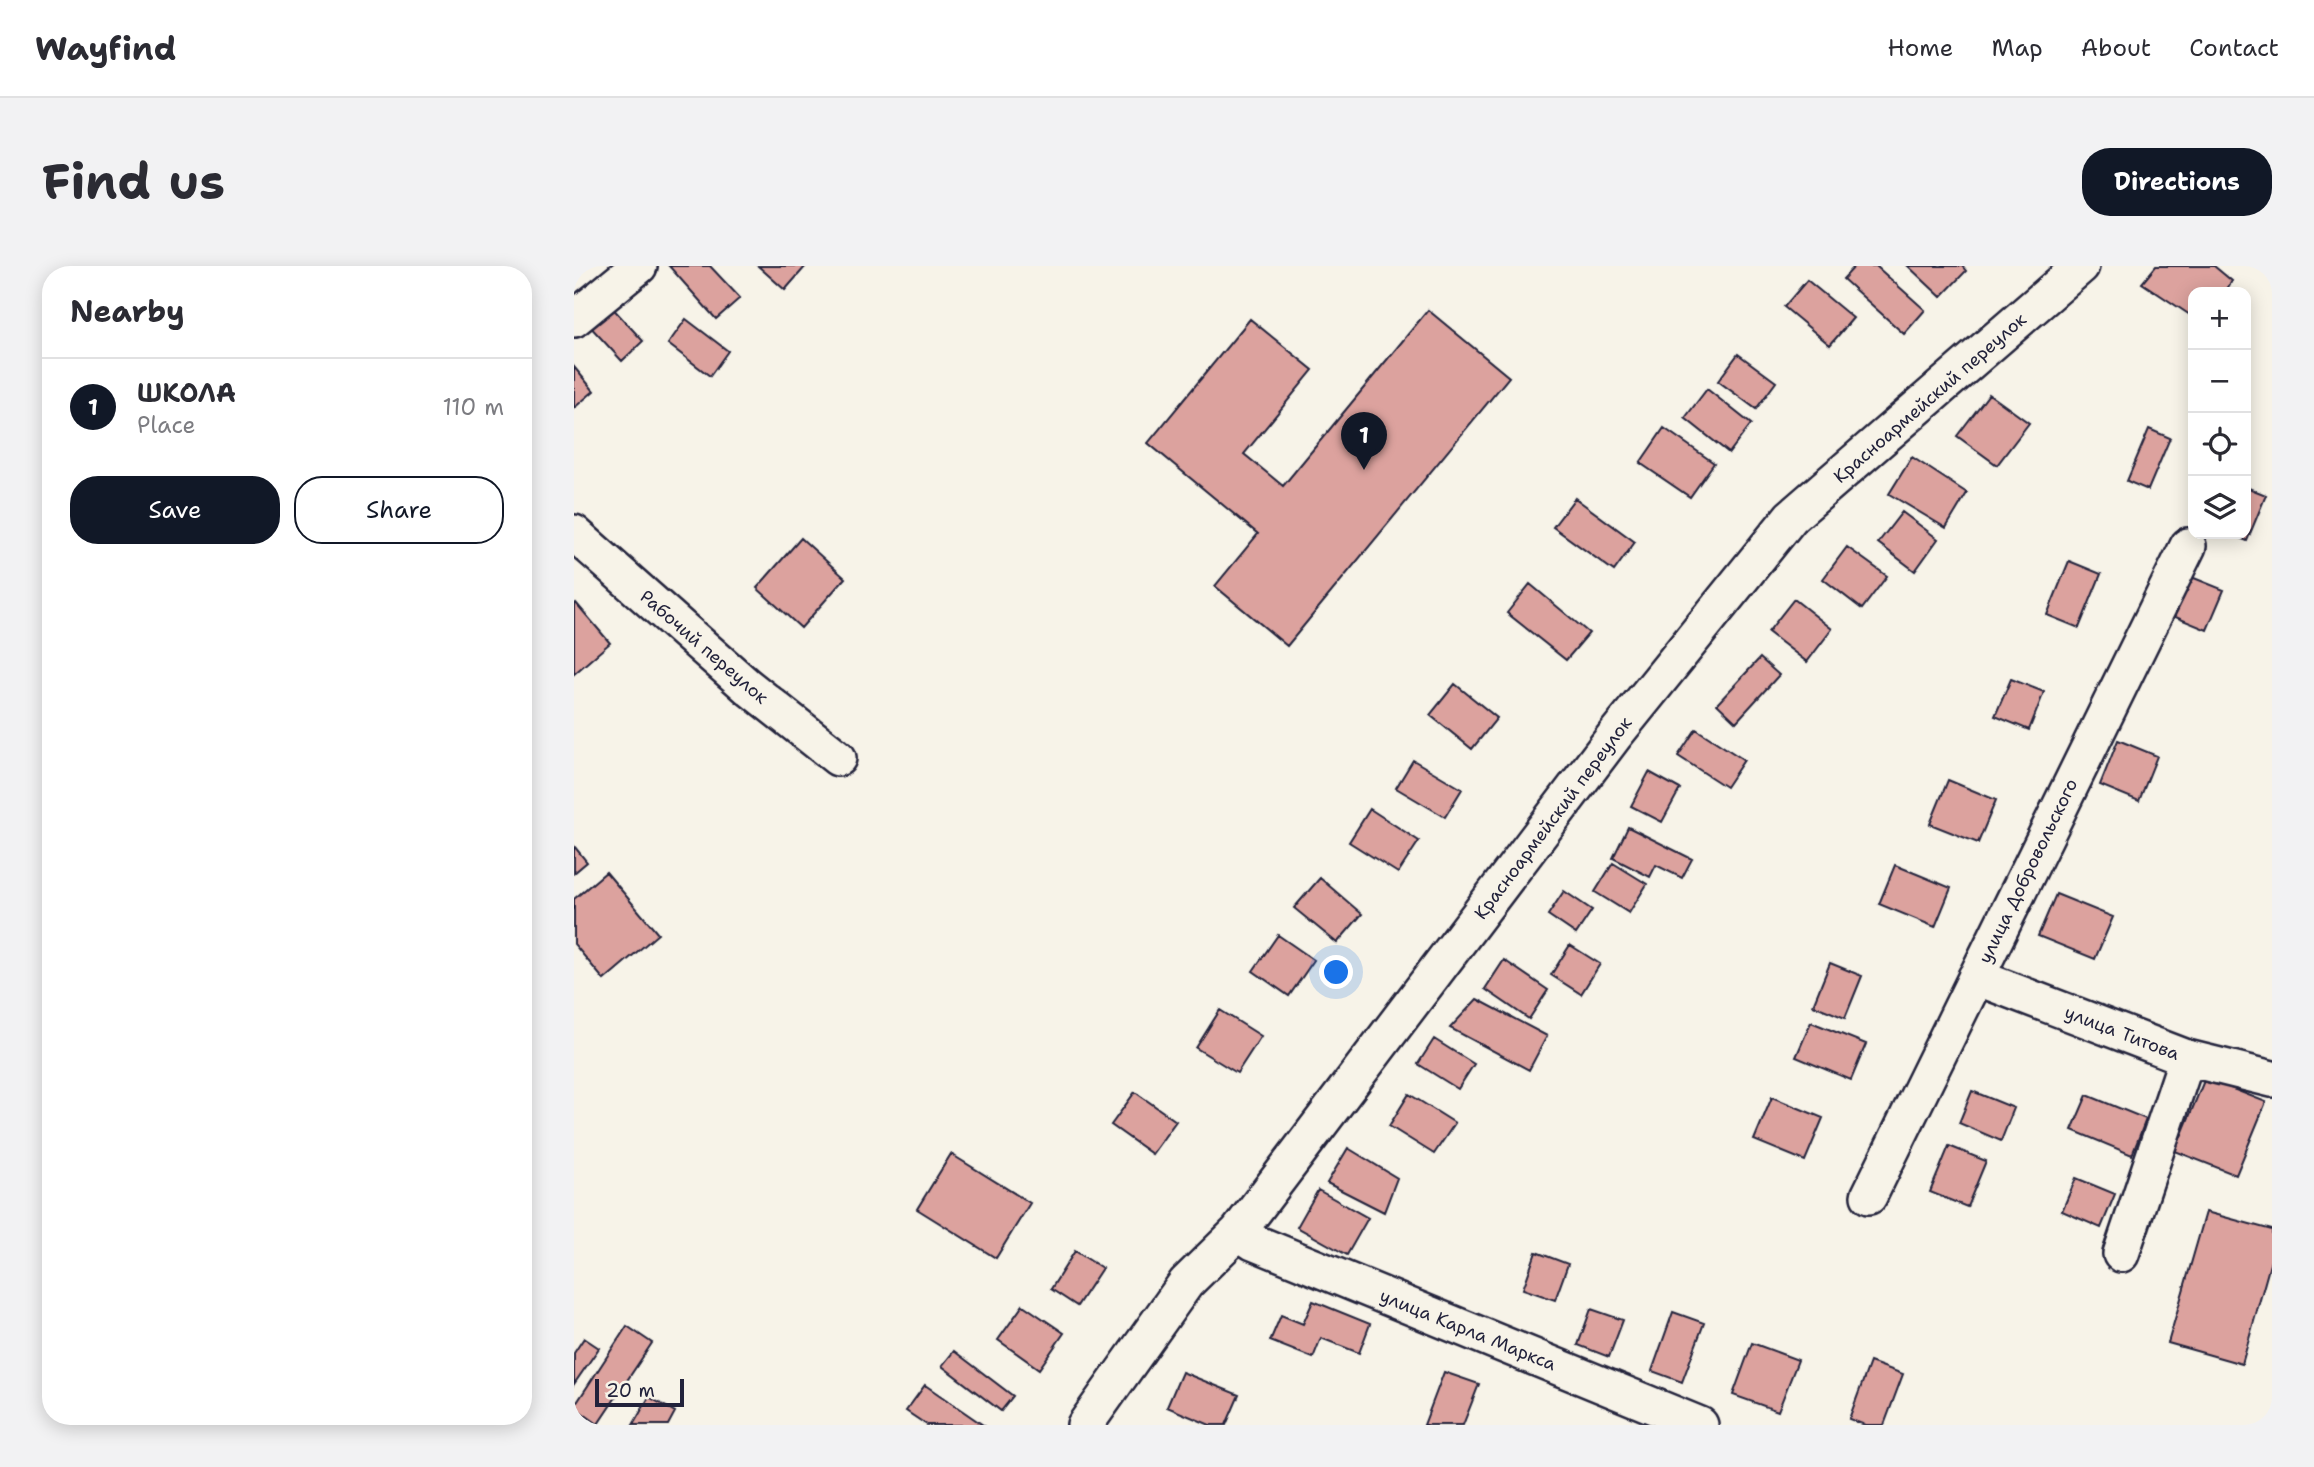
<!DOCTYPE html>
<meta charset="utf-8">
<style>
:root{--surface:#fff;--page:#f2f2f3;--text:#2b2b33;--muted:#7c7c81;--line:#e1e1e2;--accent:#111827}
body{margin:0;font-family:"Shantell Sans",sans-serif;background:var(--page);color:var(--text)}
.controls{position:absolute;right:21px;top:21px;display:grid;overflow:hidden;border-radius:14px;box-shadow:0 4px 18px #0003}
.controls button{width:63px;height:63px;display:grid;place-items:center;padding:0;border:0;border-bottom:2px solid var(--line);background:var(--surface);color:var(--text);font:35px sans-serif}
.scale{position:absolute;left:21px;bottom:18px;width:89px;box-sizing:border-box;padding-left:7px;border:4px solid #22223b;border-top:0;font-size:19px;line-height:24px;white-space:nowrap;color:#22223b;-webkit-text-stroke:5px #f7f3e8;paint-order:stroke}
.you{position:absolute;left:763px;top:707px;width:24px;height:24px;margin:-18px;border:5px solid #fff;border-radius:50%;background:#1a73e8;box-shadow:0 0 0 10px #1a73e833}
.badge{display:grid;place-items:center;width:46px;height:46px;border-radius:50%;background:var(--accent);color:#fff;font-size:23px;font-weight:700}
.pin{position:absolute;translate:-50% -58px;filter:drop-shadow(0 2px 4px #0008)}
.pin::after{content:'';position:absolute;top:37px;width:24px;height:21px;background:inherit;clip-path:polygon(0 0,100% 0,50% 100%)}
.list{margin:0;padding:0;list-style:none}
h2{display:flex;justify-content:space-between;align-items:center;height:91px;margin:0;padding:0 28px;font-size:30px}
h2 small{font-size:23px;font-weight:400;color:var(--muted)}
.list li{display:grid;grid-template-columns:46px 1fr auto;gap:21px;align-items:center;box-sizing:border-box;height:98px;padding:0 28px;border-top:2px solid var(--line)}
.list b{display:block;font-size:26px;white-space:nowrap}
.list p{margin:0;font-size:23px;white-space:nowrap;color:var(--muted)}
.list em{font-size:23px;font-style:normal;color:var(--muted)}
.actions{display:flex;gap:14px;padding:21px 28px}
.actions a{flex:1;padding:16px 0;border:2px solid var(--accent);border-radius:28px;text-align:center;font-size:24px;color:var(--accent)}
.actions .main{background:var(--accent);color:#fff}
.icon{flex:none;width:38px;height:38px;fill:none;stroke:currentColor;stroke-width:2;stroke-linecap:round;stroke-linejoin:round}
.map{position:relative;flex:none;width:1698px;height:1159px;overflow:hidden;border-radius:28px}
header{display:flex;align-items:center;gap:42px;box-sizing:border-box;height:98px;padding:0 35px;background:var(--surface);border-bottom:2px solid var(--line)}
header strong{font-size:33px}
nav{display:flex;gap:38px;margin-inline-start:auto;font-size:24px}
.intro{display:flex;align-items:center;justify-content:space-between;box-sizing:border-box;height:168px;padding:0 42px}
h1{margin:0;font-size:49px}
.button{padding:18px 32px;border-radius:28px;background:var(--accent);color:#fff;font-size:24px;font-weight:700}
main{display:flex;gap:42px;padding:0 42px}
aside{flex:1;background:var(--surface);border-radius:28px;box-shadow:0 4px 18px #0003}
.map>svg:first-child{display:block}
.building{fill:#dca29e;stroke:#22223b;stroke-width:2}
.lines{fill:none;stroke-linecap:round;stroke-linejoin:round}
.minor-casing{stroke:#22223b;stroke-width:40}
.minor{stroke:#f7f3e8;stroke-width:35}
.labels{text-anchor:middle;dominant-baseline:central;stroke-width:5;stroke-linejoin:round;paint-order:stroke}
.street-label{font-size:18px;fill:#22223b;stroke:#f7f3e8}
</style>
<header>
<strong>Wayfind</strong>
<nav><a>Home</a><a>Map</a><a>About</a><a>Contact</a></nav>
</header>
<div class="intro"><h1>Find us</h1><a class="button">Directions</a></div>
<main>
<aside>
<h2>Nearby<small></small></h2>
<ul class="list">
<li><span class="badge">1</span><div><b>ШКОЛА</b><p>Place</p></div><em>110 m</em></li>
</ul>
<div class="actions"><a class="main">Save</a><a>Share</a></div>
</aside>
<div class="map">
<svg width="1698" height="1159" viewBox="0 0 1698 1159">
<rect width="100%" height="100%" fill="#f7f3e8"/>
<filter id="ink" filterUnits="userSpaceOnUse"><feTurbulence type="fractalNoise" baseFrequency=".0143" numOctaves="2"/><feDisplacementMap in="SourceGraphic" scale="14" xChannelSelector="R" yChannelSelector="G"/><feConvolveMatrix kernelMatrix="1 2 1 2 8 2 1 2 1" color-interpolation-filters="sRGB"/></filter>
<g filter="url(#ink)">
<path class="building" d="M95 0H136L166 32 142 53Z
M184 0H232L211 24Z
M1281 0H1302L1351 44 1330 68 1269 13Z
M1334 0H1388L1392 5 1367 31Z
M1582 0H1640L1658 15 1651 26H1619V51L1568 17Z
M1233 14 1279 52 1256 79 1210 41Z
M34 37 69 75 48 95 13 57Z
M854 44 935 111 713 380 641 320 684 268 574 177 676 53 739 104 670 188 709 220Z
M112 53 154 85 136 110 94 78Z
M1164 88 1202 116 1182 143 1144 115Z
M0 101 20 125 0 142Z
M1133 123 1177 158 1155 187 1111 152Z
M1415 128 1455 157 1423 199 1383 170Z
M1090 162 1140 197 1116 231 1066 197Z
M1575 163 1596 172 1574 224 1553 215Z
M1338 191 1393 227 1372 262 1315 228Z
M1672 221 1692 229 1673 275 1656 268H1672Z
M1001 232 1061 276 1040 305 979 261Z
M1328 246 1364 273 1341 305 1304 277Z
M227 272 271 312 227 362 183 322Z
M1273 281 1313 310 1288 343 1249 313Z
M1495 295 1527 308 1505 362 1473 349Z
M1615 310 1650 324 1633 364 1599 350Z
M956 318 1015 367 992 394 933 347Z
M1220 333 1258 363 1233 396 1194 366Z
M2 337 36 377 0 408V339Z
M1186 392 1205 409 1162 456 1143 438Z
M1437 413 1470 426 1455 464 1421 450Z
M881 418 923 452 898 483 856 449Z
M1122 463 1170 494 1152 521 1104 490Z
M1544 474 1583 490 1565 535 1526 519Z
M839 494 888 523 871 551 822 522Z
M1075 506 1106 523 1088 556 1057 540Z
M1374 514 1422 534 1404 577 1356 558Z
M796 543 845 575 824 607 775 576Z
M1054 561 1118 593 1108 612 1082 599 1076 611 1039 592Z
M0 580 13 596 0 607Z
M1039 597 1073 618 1055 647 1021 626Z
M1321 599 1377 622 1361 661 1305 638Z
M32 606 84 668 30 714 0 678V633Z
M746 612 788 648 763 677 720 642Z
M990 625 1018 644 1002 668 974 649Z
M1482 628 1539 651 1521 693 1464 670Z
M704 669 740 694 715 730 679 705Z
M996 679 1026 698 1007 728 977 709Z
M930 694 974 724 955 753 911 723Z
M1256 697 1288 710 1271 752 1239 739Z
M903 733 973 770 955 804 876 762Z
M646 744 687 770 663 807 622 782Z
M1237 756 1292 778 1277 814 1222 791Z
M860 773 900 798 884 823 844 798Z
M1631 812 1692 836 1662 909 1601 885Z
M1398 825 1440 842 1427 875 1385 857Z
M561 826 602 855 578 888 537 859Z
M835 828 881 857 860 888 815 860Z
M1513 829 1572 853 1558 889 1498 864Z
M1198 831 1249 852 1231 895 1180 874Z
M1375 880 1412 895 1393 941 1356 926Z
M774 882 823 912 810 946 753 917Z
M377 888 456 937 422 992 343 943Z
M1502 912 1541 928 1527 962 1488 945Z
M744 924 794 952 773 989 723 961Z
M1632 946 1698 964V991L1668 1098 1594 1077Z
M501 985 528 1002 503 1040 477 1023Z
M962 986 994 998 981 1034 949 1023Z
M739 1035 796 1058 785 1087 747 1072 739 1092 696 1075 707 1049 729 1058Z
M449 1039 490 1067 465 1103 424 1074Z
M1017 1043 1049 1054 1035 1091 1004 1079Z
M1099 1046 1130 1057 1108 1116 1078 1105Z
M53 1060 78 1077 24 1158 0 1141Z
M10 1072 25 1082 0 1118V1087Z
M1178 1077 1224 1094 1204 1145 1159 1129Z
M380 1085 439 1130 427 1145 368 1100Z
M1296 1096 1329 1108 1310 1159H1291L1275 1153Z
M608 1106 665 1129 652 1159H636L593 1141Z
M870 1106 905 1118 889 1159H850Z
M351 1119 409 1159H353L332 1145Z
M75 1131 101 1146 94 1159H59Z"/>
<g class="lines">
<defs>
<path id="minor" d="M0 53 65 0
M0 267 173 420 264 492
M1402 711 1613 792 1698 813
M1295 930 1614 280
M664 966 679 976 1126 1159
M1547 988 1613 792
M511 1159 612 1017 664 966 1041 469 1217 251 1507 0"/>
</defs>
<use href="#minor" class="minor-casing"/>
<use href="#minor" class="minor"/>
</g>
</g>
<g class="labels">
<g class="street-label">
<text transform="translate(1356 132) rotate(-41)">Красноармейский переулок</text>
<text transform="translate(130 381) rotate(41)">Рабочий переулок</text>
<text transform="translate(979 552) rotate(-53)">Красноармейский переулок</text>
<text transform="translate(1454 605) rotate(-64)">улица Добровольского</text>
<text transform="translate(1548 767) rotate(21)">улица Титова</text>
<text transform="translate(894 1064) rotate(22)">улица Карла Маркса</text>
</g>
</g>
</svg>
<div class="controls">
<button>+</button>
<button>−</button>
<button><svg class="icon" aria-label="locate" viewBox="0 0 24 24"><circle cx="12" cy="12" r="6"/><path d="M12 2v4M12 18v4M2 12h4M18 12h4"/></svg></button>
<button><svg class="icon" aria-label="layers" viewBox="0 0 24 24"><path d="M12 4l9 5-9 5-9-5zM3 14l9 5 9-5"/></svg></button>
</div>
<div class="scale">20 m</div>
<div class="you"></div>
<div class="pin badge" style="left:790px;top:204px">1</div>
</div>
</main>
